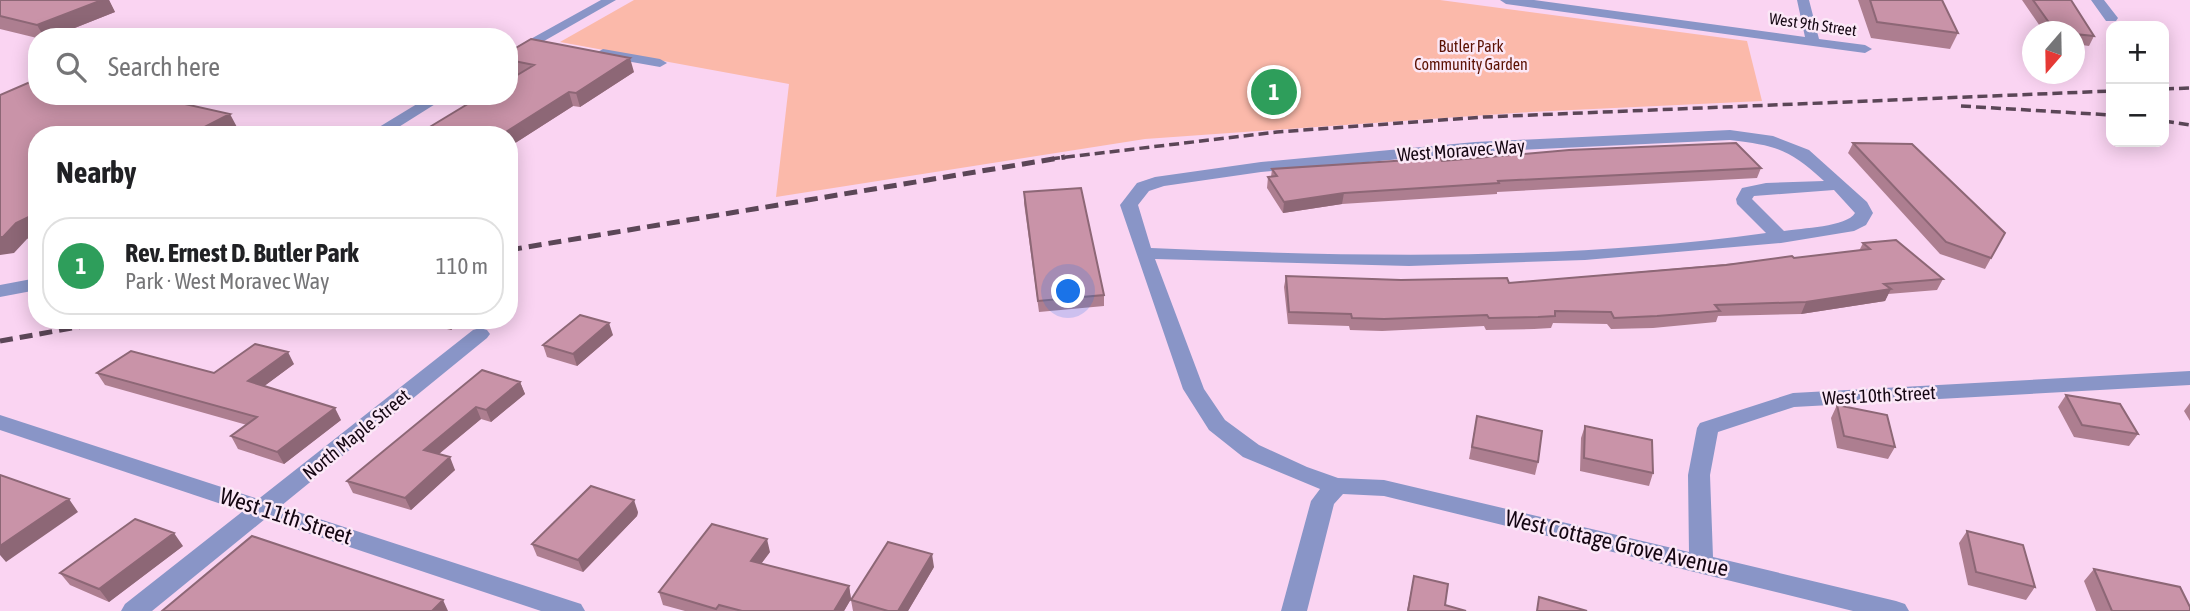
<!DOCTYPE html>
<meta charset="utf-8">
<style>
:root{--surface:#fff;--page:#f6f6f6;--text:#202124;--muted:#757577;--line:#e0e0e0;--accent:#0d904e}
body{margin:0;font-family:"Asap Condensed",sans-serif;background:var(--page);color:var(--text)}
.controls{position:absolute;right:21px;top:21px;display:grid;overflow:hidden;border-radius:14px;box-shadow:0 4px 18px #0003}
.controls button{width:63px;height:63px;display:grid;place-items:center;padding:0;border:0;border-bottom:2px solid var(--line);background:var(--surface);color:var(--text);font:35px sans-serif}
.compass{position:absolute;left:2022px;top:21px;width:63px;height:63px;border-radius:50%;background:var(--surface);box-shadow:0 4px 18px #0003;rotate:200deg}
.you{position:absolute;left:1069px;top:292px;width:24px;height:24px;margin:-18px;border:5px solid #fff;border-radius:50%;background:#1a73e8;box-shadow:0 0 0 10px #1a73e833}
.badge{display:grid;place-items:center;width:46px;height:46px;border-radius:50%;background:var(--accent);color:#fff;font-size:23px;font-weight:700}
.pin{position:absolute;translate:-50% -50%;border:4px solid #fff;box-shadow:0 2px 7px #0006}
.list{margin:0;padding:0;list-style:none}
h2{display:flex;justify-content:space-between;align-items:center;height:91px;margin:0;padding:0 28px;font-size:30px}
h2 small{font-size:23px;font-weight:400;color:var(--muted)}
.list li{display:grid;grid-template-columns:46px 1fr auto;gap:21px;align-items:center;box-sizing:border-box;height:98px;margin:0 14px 14px;padding:0 14px;border:2px solid var(--line);border-radius:28px}
.list b{display:block;font-size:26px;white-space:nowrap}
.list p{margin:0;font-size:23px;white-space:nowrap;color:var(--muted)}
.list em{font-size:23px;font-style:normal;color:var(--muted)}
.icon{flex:none;width:38px;height:38px;fill:none;stroke:currentColor;stroke-width:2;stroke-linecap:round;stroke-linejoin:round}
.map{position:relative;flex:none;width:2190px;height:611px;overflow:hidden}
.search{position:absolute;background:var(--surface);box-shadow:0 4px 18px #0003;left:28px;top:28px;width:490px;height:77px;display:flex;align-items:center;gap:18px;box-sizing:border-box;padding:0 24px;border-radius:28px;color:var(--muted);font-size:26px}
.panel{position:absolute;background:var(--surface);box-shadow:0 4px 18px #0003;left:28px;top:126px;width:490px;height:203px;border-radius:28px}
.map>svg:first-child{display:block}
.green{fill:#fbb9aa}
.lines{fill:none;stroke-linecap:round;stroke-linejoin:round}
.minor{fill:#8995c7;fill-rule:evenodd}
.tertiary{fill:#8995c7;fill-rule:evenodd}
.rail-far1{stroke:#5b4657;stroke-width:3.5;stroke-dasharray:10 5;stroke-linecap:butt}
.rail{stroke:#5b4657;stroke-width:5;stroke-dasharray:13 7;stroke-linecap:butt}
.wall{fill:#ad7e90}
.shaded-wall{fill:#8d6776}
.building{fill:#c993a8;stroke:#8d6776;stroke-width:2}
.labels{text-anchor:middle;dominant-baseline:central;stroke-width:5;stroke-linejoin:round;paint-order:stroke}
.far-street-label{font-size:16px;fill:#140612;stroke:#fbe8f7}
.far-park-label{font-size:16px;fill:#5c1204;stroke:#fbe8f7}
.street-label{font-size:19px;fill:#140612;stroke:#fbe8f7}
.near-street-label{font-size:23px;fill:#140612;stroke:#fbe8f7}
</style>
<div class="map">
<svg width="2190" height="611" viewBox="0 0 2190 611">
<rect width="100%" height="100%" fill="#fad4f2"/>
<path class="green" d="M634 0H1440L1747 41 1762 101 1530 112 1145 139 776 197 789 84 560 42Z"/>
<g class="lines">
<path class="minor" d="M601 0H616L509 61V51Z
M1500 0H1534L1805 37 1797 0H1809L1819 39 1865 45 1872 49 1865 53 1506 4Z
M2091 0H2104L2118 18 2116 21H2106Z
M603 49 660 59 667 63 660 67 598 56 596 53Z
M430 96H448L386 135H366Z
M1730 130 1773 136 1809 150 1867 202 1873 213 1866 225 1854 231 1781 243 1585 260 1409 266 1155 259 1204 389 1225 420 1259 445 1307 467 1338 478 1384 480 1689 552 1688 475 1697 428 1700 423 1793 393 2190 371V385L1794 407 1718 432 1710 475 1713 557 1896 601 1905 604 1909 611H1853L1384 496 1343 494 1334 504 1307 611H1281L1311 501 1320 489 1243 457 1209 430 1183 389 1120 205 1137 183 1155 177 1261 162 1475 142ZM1730 140C1777 146 1788 148 1824 181L1766 183 1742 188 1736 199 1737 204 1766 233C1563 261 1356 257 1151 248L1138 205 1149 191 1164 186 1261 172 1475 152ZM1834 190 1855 213C1847 227 1801 228 1784 231L1752 199 1754 196Z
M37 278V290L0 297V285Z
M480 328 487 330 490 334 487 338 152 611H121L125 604 473 330Z"/>
<path class="tertiary" d="M0 415 581 604 585 611H541L0 430Z"/>
<path class="rail-far1" d="M2164 89 2190 88
M1961 106 2111 115
M2164 121 2190 125
M1050 159 1277 132 1484 117 2111 91"/>
<path class="rail" d="M509 250 1065 157
M0 341 117 320"/>
</g>
<path class="wall" d="M0 0H109L115 12 52 37 37 38 0 29Z
M1858 0H1942L1958 33 1950 49 1871 38Z
M2022 0H2071L2094 36 2089 46 2075 44V32H2044Z
M509 52 634 72 580 107 573 106 509 147V135H430L428 128 518 75 509 73Z
M1853 143 2005 233 1985 269 1940 254 1848 153Z
M1442 161 1761 168 1757 178 1497 192V194L1342 204 1283 213 1267 188 1268 177H1271L1272 169Z
M1024 192 1104 295V306L1039 312 1024 203Z
M1863 243 1943 279 1937 290 1888 294 1885 301 1801 314 1718 316 1716 322 1653 328 1611 329 1607 324 1553 323 1551 328 1534 329 1486 330 1484 326 1382 331 1350 330 1349 326 1288 324 1284 287 1286 276 1509 283 1794 258 1859 251Z
M410 320H462L451 330Z
M613 335 577 366 547 357 543 345Z
M294 364 264 386 341 420 284 464 238 449 231 436 247 425 105 385 97 373H214Z
M520 382 525 394 491 422 481 419 439 454 455 470 411 510 353 493 347 481Z
M2066 395 2138 434 2129 446 2074 437 2058 407Z
M2190 403V421L2184 411Z
M1837 405 1895 447 1888 459 1837 448 1831 418Z
M1477 416 1538 462 1535 475 1469 459Z
M1585 426 1653 473 1649 486 1580 471 1581 438Z
M638 512 637 516 583 572 537 556 532 544Z
M1967 531 2035 587 2026 600 1968 585 1959 543Z
M183 546 109 602 70 585 60 573Z
M770 552 761 564 849 586 851 599 844 611H685L663 605 659 592Z
M934 567 908 611H853L851 600Z
M2094 569 2190 611H2096L2084 581Z
M1414 576 1445 605 1466 611H1407Z"/>
<path class="shaded-wall" d="M102 0H109L115 12 52 37H44L37 25Z
M630 58 634 72 580 107 576 93Z
M569 92 573 106 509 147V135H501Z
M230 114 238 129 226 135H192L191 134Z
M1344 193 1342 204 1283 213 1284 202Z
M37 213V234L27 239 14 253 0 255V237L16 223Z
M1891 289 1885 301 1801 314 1806 302Z
M447 320H462L451 330Z
M609 323 613 335 577 366 573 354Z
M288 352 294 364 255 393 248 381Z
M520 382 525 394 491 422 486 410Z
M476 407 481 419 429 462 424 450Z
M335 408 341 420 284 464 277 452Z
M450 457 455 470 411 510 405 498Z
M69 499 78 512 6 562 0 555V546Z
M634 500 638 512 637 516 583 572 578 560Z
M174 533 183 546 109 602 99 589Z
M767 539 770 552 754 573 751 561Z
M932 554 934 567 908 611H898Z
M849 586 851 599 844 611H834Z
M443 600 448 611H432Z"/>
<path class="building" d="M0 0H102L37 25 0 16Z
M1870 0H1942L1958 33 1877 22Z
M2033 0H2071L2094 36 2075 34V32L2055 31Z
M531 39 630 58 576 93 569 92 501 135H439L444 132 428 128 481 96H509V80L534 65 509 60V52Z
M37 79V96H149L230 114 191 134 195 135H37V213L16 223 3 237H0V95Z
M1736 143 1761 168 1498 181 1499 183 1344 193 1284 202 1268 177 1277 176 1272 169 1440 158 1442 161 1569 150Z
M1853 143 1912 144 2005 233 1991 258 1946 242Z
M1081 188 1104 295 1038 301 1024 192Z
M1896 240 1943 279 1884 284 1891 289 1806 302 1715 305 1720 311 1657 316 1614 318 1611 312 1555 311V316L1538 317 1489 318 1487 315 1384 319 1352 318 1351 314 1289 312 1286 276 1401 280 1507 278 1509 283 1726 265 1792 256 1794 258 1870 249 1863 243Z
M580 315 609 323 573 354 543 345Z
M255 344 288 352 248 381 335 408 277 452 231 436 257 417 97 373 131 351 214 373Z
M482 370 520 382 486 410 476 407 424 450 450 457 405 498 347 481Z
M2066 395 2120 404 2138 434 2082 425Z
M1837 405 1887 415 1895 447 1844 436Z
M1477 416 1542 431 1538 462 1472 447Z
M1585 426 1652 440 1653 473 1584 458Z
M0 475 69 499 0 546Z
M591 486 634 500 632 503 578 560 532 544Z
M135 519 174 533 99 589 60 573Z
M712 524 767 539 751 561 849 586 834 611H742L719 605 716 609 659 592Z
M1967 531 2023 545 2035 587 1976 572Z
M252 536 443 600 432 611H162Z
M888 542 932 554 898 611H888L851 600Z
M2094 569 2180 587 2190 607V611H2112Z
M1414 576 1448 584 1445 605 1466 611H1408Z
M1539 597 1587 611H1537Z"/>
<g class="labels">
<g class="far-street-label">
<text transform="translate(1813 24) rotate(8)">West 9th Street</text>
</g>
<g class="far-park-label">
<text x="1471" y="46">Butler Park<tspan x="1471" dy="18">Community Garden</tspan></text>
</g>
<g class="street-label">
<text transform="translate(1461 150) rotate(-4)">West Moravec Way</text>
<text transform="translate(1879 395) rotate(-3)">West 10th Street</text>
<text transform="translate(356 434) rotate(-39)">North Maple Street</text>
</g>
<g class="near-street-label">
<text transform="translate(286 516) rotate(18)">West 11th Street</text>
<text transform="translate(1617 543) rotate(13)">West Cottage Grove Avenue</text>
</g>
</g>
</svg>
<div class="controls">
<button>+</button>
<button>−</button>
</div>
<svg class="compass" viewBox="-18 -18 36 36"><path d="M0-13l5 13h-10z" fill="#e53935"/><path d="M0 13l5-13h-10z" fill="#757577"/></svg>
<div class="you"></div>
<div class="pin badge" style="left:1274px;top:92px;background:#2e9e5b">1</div>
<div class="search"><svg class="icon" aria-label="search" viewBox="0 0 24 24"><circle cx="10" cy="10" r="6"/><path d="M15 15l6 6"/></svg>Search here</div>
<section class="panel">
<h2>Nearby<small></small></h2>
<ul class="list">
<li><span class="badge" style="background:#2e9e5b">1</span><div><b>Rev. Ernest D. Butler Park</b><p>Park · West Moravec Way</p></div><em>110 m</em></li>
</ul>
</section>
</div>
